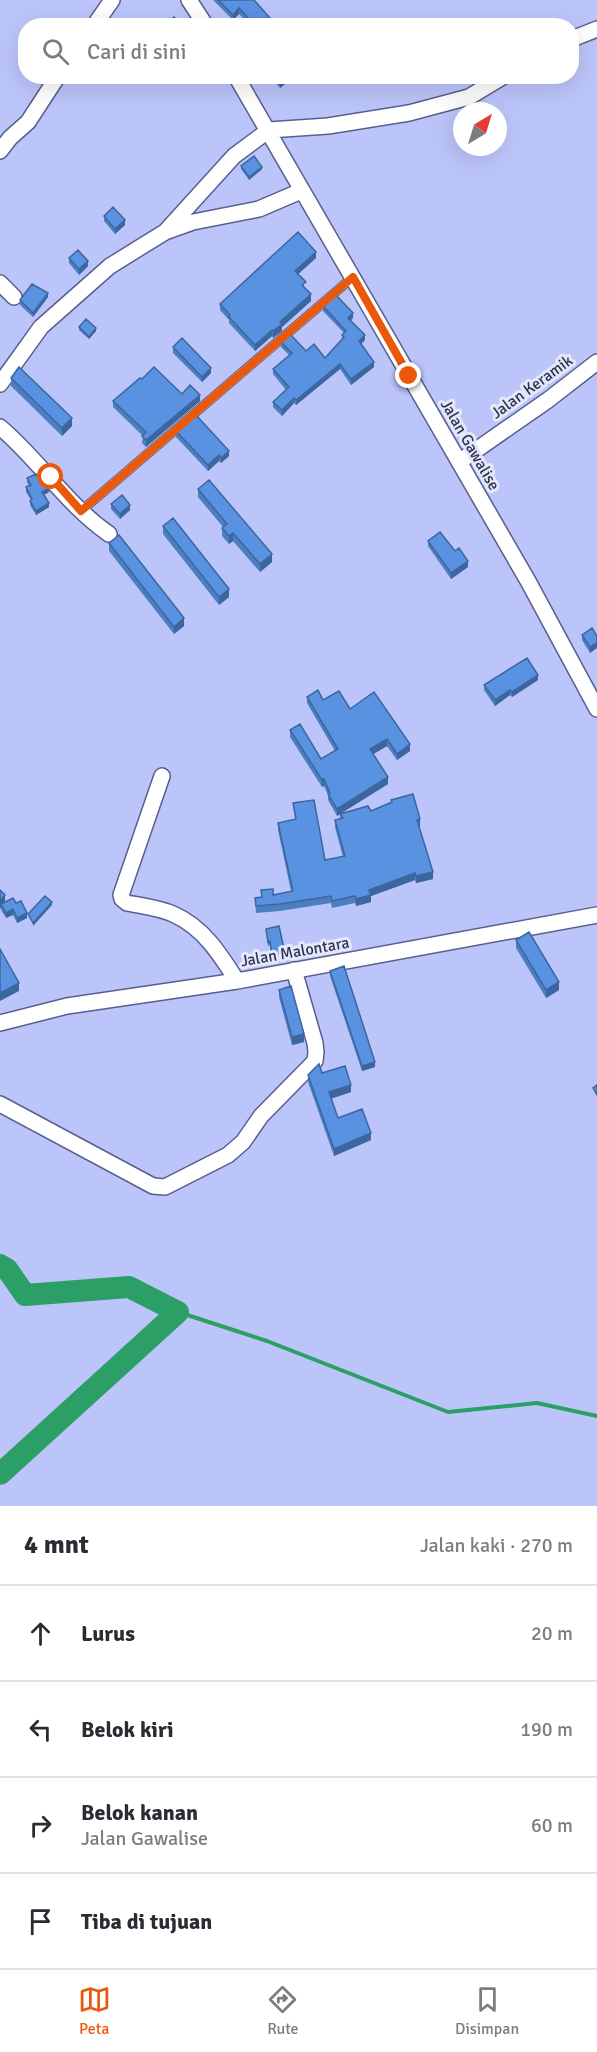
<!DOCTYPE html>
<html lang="id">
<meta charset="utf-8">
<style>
:root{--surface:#fff;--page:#f7f7f7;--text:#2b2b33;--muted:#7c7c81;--line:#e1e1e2;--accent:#ea580c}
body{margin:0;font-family:Signika,sans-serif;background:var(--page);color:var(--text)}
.compass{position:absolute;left:453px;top:102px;width:54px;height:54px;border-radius:50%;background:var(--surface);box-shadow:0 6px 24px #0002;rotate:38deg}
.stop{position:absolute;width:18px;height:18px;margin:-14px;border:4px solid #ea580c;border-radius:50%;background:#fff}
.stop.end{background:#ea580c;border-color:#fff;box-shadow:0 2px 6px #0008}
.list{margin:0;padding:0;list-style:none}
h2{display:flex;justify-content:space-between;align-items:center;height:78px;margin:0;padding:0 24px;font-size:26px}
h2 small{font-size:20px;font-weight:400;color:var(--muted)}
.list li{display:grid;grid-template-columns:39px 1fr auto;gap:18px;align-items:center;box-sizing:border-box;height:96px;padding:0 24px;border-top:2px solid var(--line)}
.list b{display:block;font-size:22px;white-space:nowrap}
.list p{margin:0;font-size:20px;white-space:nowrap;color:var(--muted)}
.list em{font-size:20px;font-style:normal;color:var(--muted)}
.icon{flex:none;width:33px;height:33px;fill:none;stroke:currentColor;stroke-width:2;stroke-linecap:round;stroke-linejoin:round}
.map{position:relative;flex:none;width:597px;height:1506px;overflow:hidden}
.search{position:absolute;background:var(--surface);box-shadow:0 6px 24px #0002;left:18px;right:18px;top:18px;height:66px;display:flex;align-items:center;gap:15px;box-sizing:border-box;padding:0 21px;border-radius:24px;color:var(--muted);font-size:22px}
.sheet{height:462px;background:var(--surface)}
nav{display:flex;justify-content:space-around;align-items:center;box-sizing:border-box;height:84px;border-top:2px solid var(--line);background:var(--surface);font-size:16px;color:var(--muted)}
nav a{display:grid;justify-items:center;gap:3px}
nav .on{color:var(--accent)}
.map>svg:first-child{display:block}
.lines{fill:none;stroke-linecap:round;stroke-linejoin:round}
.stream{stroke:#2b9f66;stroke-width:4}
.river{stroke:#2b9f66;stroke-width:22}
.lane-casing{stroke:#585f8d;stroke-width:10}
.street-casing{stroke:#585f8d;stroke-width:18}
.lane{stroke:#fff;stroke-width:8}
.street{stroke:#fff;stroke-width:15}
.wall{fill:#4c7ec2}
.shaded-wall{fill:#3e669e}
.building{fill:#5892e1;stroke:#3e669e;stroke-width:1.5}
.route{stroke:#ea580c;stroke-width:8}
.labels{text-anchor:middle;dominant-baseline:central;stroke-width:6;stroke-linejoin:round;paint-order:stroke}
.street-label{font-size:16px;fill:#313449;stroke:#e4e8fe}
</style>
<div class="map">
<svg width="597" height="1506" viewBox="0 0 597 1506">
<rect width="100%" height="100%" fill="#bcc5fa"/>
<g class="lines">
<path class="stream" d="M178 1312 267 1341 448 1412 537 1403 597 1416"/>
<path class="river" d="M0 1265 7 1269 25 1295 129 1287 178 1312 0 1474"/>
<defs>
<path id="lane" d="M81 511 353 277"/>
<path id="street" d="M189 0 206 26
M94 26 112 0
M572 39 597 29
M236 76 528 581 597 709
M0 151 10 138 28 122 58 76
M165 232 234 156 269 130 328 126 409 113 469 97 504 76
M0 283 14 297
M0 384 41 327 110 266 165 232 193 222 259 209 301 191
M0 427C39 460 67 505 109 534
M459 462 548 400 597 362
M162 776 121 895 122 899 127 903C142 906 159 908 173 914 203 927 220 954 237 981
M0 1023 67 1006 237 981 597 915
M0 1104 153 1186 165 1187 228 1155 243 1142 261 1116 315 1061 316 1052 315 1043 294 970"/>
</defs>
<use href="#lane" class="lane-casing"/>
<use href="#street" class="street-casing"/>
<use href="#lane" class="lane"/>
<use href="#street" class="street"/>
</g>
<path class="wall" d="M213 0H254L277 26H251L239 14 233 20Z
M270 76H292V78L280 88Z
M241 166 262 169 249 180 241 169Z
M104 216 125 225 115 234 104 221Z
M69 258 88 266 79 275 69 263Z
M316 258 298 274 311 301 282 327V331L273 338 272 336 255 351 229 323V320L220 310V304Z
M48 297 33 317 20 305V300Z
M323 306 353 318 351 320 365 340 361 344 374 367 351 385 340 369 296 405 294 403 282 416 273 407V402L286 390 273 374V369L289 355 281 347V342L306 351 325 358 342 340V335L344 333 323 311Z
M79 327 96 331 89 339 79 330Z
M173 347 211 373 202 382 173 353Z
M11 378 72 426 62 436 11 386Z
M142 379 200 401 146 447 142 443 143 436 113 407V401Z
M176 431 229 456 221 463 219 461 208 471 176 437Z
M27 478 40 480 49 492 44 495 49 507 36 515 30 505 31 500 26 492V487L29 486 27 482Z
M198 489 272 562 260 572 233 541 229 544 222 536V528L223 527 198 497Z
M111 504 130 510 120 519 111 509Z
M163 526 229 597 219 605 163 534Z
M428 541 455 551 468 567 451 579 428 546Z
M109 543 184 626 174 634 109 551Z
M592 628 590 653 582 640V635Z
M538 680 512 697 510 695 495 706 484 690V685Z
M307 697 323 700 350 709 410 751 397 760 387 746 373 754 388 784 341 813 371 811 391 802V800L420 826H419L433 879 416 883 415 880 371 896V902L356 906 355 903 332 908 331 903 280 911 256 913 255 898 261 897V890L273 895 291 891 278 830V823L295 819 293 803 325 860 343 857 335 827V820L340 819V814L337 816 328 800V795L324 786 322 787 290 737V730L321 759 335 751 307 703Z
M0 890 5 902 27 918 17 923 13 915 6 918 1 910V907L0 909Z
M266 929 285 953V957L272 959 270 945 268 946Z
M516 940 559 990 546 998 516 948Z
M330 971 375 1067 362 1071 330 976Z
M279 990 304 1042 292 1045 279 997Z
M322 1073 351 1092 331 1099 338 1118 371 1140 334 1156 308 1082V1075Z"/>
<path class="shaded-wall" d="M239 8V14L233 20V15Z
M288 76H292V78L280 88V83Z
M262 167V169L249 180V177Z
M125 220V225L115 234V229Z
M316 252V258L295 277V271Z
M88 261V266L79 275V269Z
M48 293V297L33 317V313Z
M311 294V301L282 327V331L273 338V331L280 322Z
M353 313V318L348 323V318Z
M96 328V331L89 339V337Z
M272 330V336L255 351V345Z
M365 335V340L359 346V341Z
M374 362V367L351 385V379Z
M340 364V369L296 405V400Z
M211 368V373L202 382V377Z
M200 395V401L146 447V440Z
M294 398V403L282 416V410Z
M72 418V426L62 436V428Z
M229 451V456L221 463V458Z
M219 455V461L208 471V465Z
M49 488V492L42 496V492Z
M49 503V507L36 515V511Z
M130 505V510L120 519V514Z
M233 533V541L229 544V536Z
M272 554V562L260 572V564Z
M468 561V567L451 579V573Z
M229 589V597L219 605V597Z
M184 618V626L174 634V627Z
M597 643V648L590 653V647Z
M538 675V680L512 697V692Z
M510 690V695L495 706V700Z
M387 739V746L370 756V749Z
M410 744V751L397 760V754Z
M388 777V784L337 816V809Z
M324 779V786L322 787V780Z
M420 819V826H417V820Z
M433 872V879L416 883V876Z
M415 873V880L371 896V902L356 906V899L369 890Z
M5 895V903L1 904V907L0 909V901Z
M52 902V905L33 926V923Z
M13 909V915L6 918V913Z
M27 913V918L17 923V918Z
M559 982V990L546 998V990Z
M19 983V991L0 1001V993Z
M304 1034V1042L292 1045V1037Z
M375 1062V1067L362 1071V1066Z
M351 1085V1092L329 1099V1092Z
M371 1133V1140L334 1156V1149Z"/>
<path class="building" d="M218 0H254L277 26H255L239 8 233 15Z
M174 17 181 26H164Z
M275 76H288L280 83Z
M254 156 262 167 249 177 241 166Z
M113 207 125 220 115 229 104 216Z
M298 232 316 252 295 271 306 282 302 285 311 294 280 322 282 324 273 331 272 330 255 345 229 317 230 315 220 304Z
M78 250 88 261 79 269 69 258Z
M32 284 48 293 33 313 20 300Z
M336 295 353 313 348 318 365 335 359 341 374 362 351 379 340 364 296 400 294 398 282 410 273 402 289 387 273 369 292 353 281 342 290 334 306 351 314 344 325 358 344 337 342 335 346 331 323 306Z
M86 319 96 328 89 337 79 327Z
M182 338 211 368 202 377 173 347Z
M19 367 72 418 62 428 11 378Z
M154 367 182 394 190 385 200 395 146 440 142 436 146 432 113 401 140 378 142 379Z
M196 415 229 451 221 458 219 455 208 465 176 431Z
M36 474 40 480 49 488 42 492 49 503 36 511 30 501 32 499 26 487 31 485 27 478Z
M209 480 272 554 260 564 233 533 229 536 222 528 227 524 198 489Z
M122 495 130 505 120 514 111 504Z
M173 518 229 589 219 597 163 526Z
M440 532 455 551 459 548 468 561 451 573 428 541Z
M119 535 184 618 174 627 109 543Z
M592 628 597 636V643L590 647 582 635Z
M527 658 538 675 512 692 510 690 495 700 484 685Z
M318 690 323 700 339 691 350 709 374 692 410 744 397 754 387 739 370 749 388 777 337 809 328 794 330 793 324 779 322 780 290 730 300 724 321 759 338 749 307 697Z
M413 794 420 819 417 820 433 872 416 876 415 873 369 890 371 895 356 899 355 896 332 901 331 896 280 904 256 906 255 898 262 897 261 890 273 889V895L293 891 278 823 296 819 293 803 314 800 325 860 345 856 335 820 343 818 340 814 368 806 371 811 392 802 391 800Z
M0 890 5 895 0 901Z
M45 896 52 902 33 923 28 914Z
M13 898 16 903 21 901 27 913 17 918 13 909 6 913 1 904Z
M279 926 285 953 272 955 270 941 268 942 266 929Z
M529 932 559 982 546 990 516 940Z
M0 949 19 983 0 993Z
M344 966 375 1062 362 1066 330 971Z
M291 986 304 1034 292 1037 279 990Z
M319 1064 322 1073 345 1066 351 1085 329 1092 338 1118 362 1109 371 1133 334 1149 308 1075Z
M597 1085V1095L593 1088Z"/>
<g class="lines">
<path class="route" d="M51 477 81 511 353 277 409 376"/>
</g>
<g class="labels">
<g class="street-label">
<text transform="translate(532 387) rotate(-36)">Jalan Keramik</text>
<text transform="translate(470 445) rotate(60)">Jalan Gawalise</text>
<text transform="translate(295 952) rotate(-10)">Jalan Malontara</text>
</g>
</g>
</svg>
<svg class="compass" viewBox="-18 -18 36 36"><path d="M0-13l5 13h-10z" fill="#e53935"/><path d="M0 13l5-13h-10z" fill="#7c7c81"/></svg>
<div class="stop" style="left:51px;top:477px"></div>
<div class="stop end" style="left:409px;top:376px"></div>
<div class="search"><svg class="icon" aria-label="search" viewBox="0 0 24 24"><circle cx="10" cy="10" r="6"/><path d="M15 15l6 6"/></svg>Cari di sini</div>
</div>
<section class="sheet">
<h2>4 mnt<small>Jalan kaki · 270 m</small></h2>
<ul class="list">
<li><svg class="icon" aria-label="ahead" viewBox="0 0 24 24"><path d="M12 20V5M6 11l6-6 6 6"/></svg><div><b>Lurus</b></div><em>20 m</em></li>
<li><svg class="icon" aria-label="left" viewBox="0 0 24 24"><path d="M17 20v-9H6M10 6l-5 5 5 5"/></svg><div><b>Belok kiri</b></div><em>190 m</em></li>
<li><svg class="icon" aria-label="right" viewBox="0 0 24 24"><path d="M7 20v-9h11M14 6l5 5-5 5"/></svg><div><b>Belok kanan</b><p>Jalan Gawalise</p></div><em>60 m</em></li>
<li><svg class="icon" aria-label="arrive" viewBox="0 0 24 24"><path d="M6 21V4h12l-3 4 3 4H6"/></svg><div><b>Tiba di tujuan</b></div></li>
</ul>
</section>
<nav>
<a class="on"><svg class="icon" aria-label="map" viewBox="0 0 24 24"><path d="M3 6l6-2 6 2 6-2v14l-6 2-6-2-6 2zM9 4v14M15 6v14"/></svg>Peta</a>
<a><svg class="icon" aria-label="directions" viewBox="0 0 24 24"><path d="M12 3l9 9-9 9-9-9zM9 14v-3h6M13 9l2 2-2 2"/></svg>Rute</a>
<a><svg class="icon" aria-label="saved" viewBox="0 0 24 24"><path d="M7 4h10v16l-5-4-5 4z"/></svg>Disimpan</a>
</nav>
